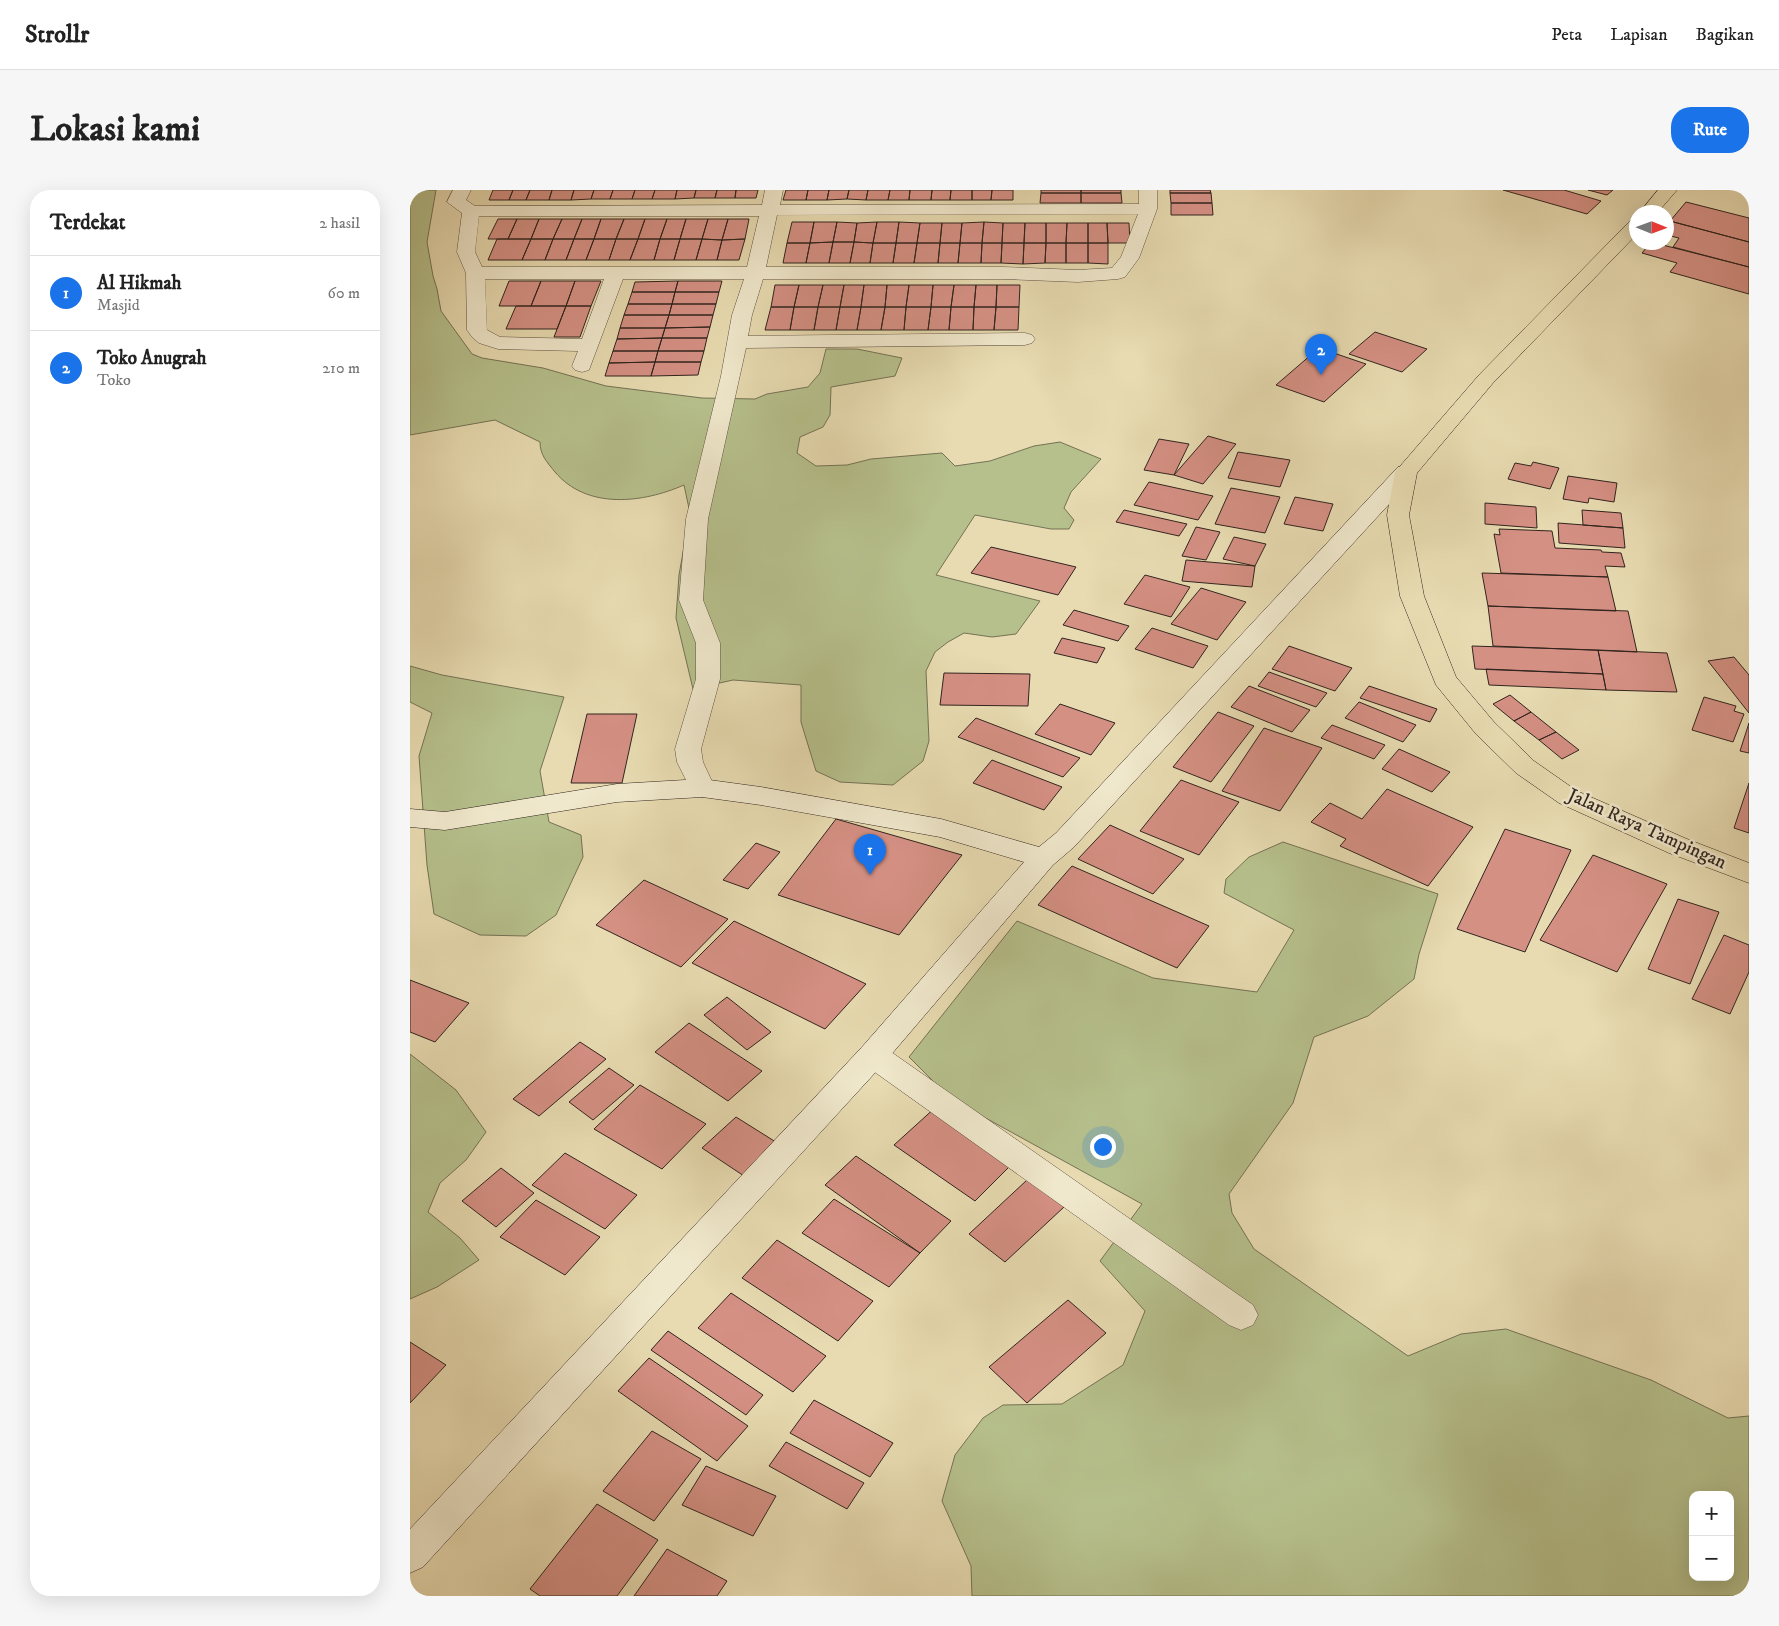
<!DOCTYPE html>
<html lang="id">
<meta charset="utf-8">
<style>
:root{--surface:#fff;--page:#f6f6f6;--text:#222;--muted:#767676;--line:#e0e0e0;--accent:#1a73e8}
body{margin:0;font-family:"IM FELL DW Pica",serif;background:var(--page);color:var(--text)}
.controls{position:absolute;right:15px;bottom:15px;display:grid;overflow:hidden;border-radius:10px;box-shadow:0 5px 20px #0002}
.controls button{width:45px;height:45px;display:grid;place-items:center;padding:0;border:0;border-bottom:1px solid var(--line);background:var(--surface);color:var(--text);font:25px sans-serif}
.compass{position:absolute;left:1219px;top:15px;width:45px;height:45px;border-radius:50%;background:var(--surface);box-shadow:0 5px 20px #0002;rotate:91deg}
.you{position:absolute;left:692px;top:956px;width:18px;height:18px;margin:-12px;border:4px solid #fff;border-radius:50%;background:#1a73e8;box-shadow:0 0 0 8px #1a73e833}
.badge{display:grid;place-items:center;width:32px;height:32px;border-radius:50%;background:var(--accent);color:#fff;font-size:16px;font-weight:700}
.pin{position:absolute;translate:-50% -41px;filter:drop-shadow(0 1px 2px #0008)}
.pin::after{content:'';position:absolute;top:26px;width:18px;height:15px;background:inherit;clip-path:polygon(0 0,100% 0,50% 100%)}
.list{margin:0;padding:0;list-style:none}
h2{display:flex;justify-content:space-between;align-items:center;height:65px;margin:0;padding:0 20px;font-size:21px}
h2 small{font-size:16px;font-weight:400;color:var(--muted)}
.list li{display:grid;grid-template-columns:32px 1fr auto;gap:15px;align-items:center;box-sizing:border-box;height:75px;padding:0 20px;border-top:1px solid var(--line)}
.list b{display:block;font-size:19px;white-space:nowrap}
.list p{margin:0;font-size:16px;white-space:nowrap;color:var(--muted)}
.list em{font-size:16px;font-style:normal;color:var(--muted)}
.map{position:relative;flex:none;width:1339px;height:1406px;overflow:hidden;border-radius:20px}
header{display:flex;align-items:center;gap:30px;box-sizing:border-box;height:70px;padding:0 25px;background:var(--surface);border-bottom:1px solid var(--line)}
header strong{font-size:24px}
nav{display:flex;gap:28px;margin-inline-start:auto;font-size:18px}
.intro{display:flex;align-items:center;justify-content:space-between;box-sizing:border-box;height:120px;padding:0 30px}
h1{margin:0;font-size:35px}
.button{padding:12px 22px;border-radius:20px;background:var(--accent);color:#fff;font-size:18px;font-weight:700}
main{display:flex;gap:30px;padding:0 30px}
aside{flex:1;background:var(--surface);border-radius:20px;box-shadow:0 5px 20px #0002}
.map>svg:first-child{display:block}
.green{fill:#b6c08c;stroke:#747255;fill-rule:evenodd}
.building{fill:#d59084;stroke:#31241e}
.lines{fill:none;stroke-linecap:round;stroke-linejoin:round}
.street-casing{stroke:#5f5243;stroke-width:1}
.secondary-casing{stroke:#31241e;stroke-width:1}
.primary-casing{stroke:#31241e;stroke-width:1}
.street{fill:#f0e8cc;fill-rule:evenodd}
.secondary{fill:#f0e8cc;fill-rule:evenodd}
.primary{fill:#e8dbb1;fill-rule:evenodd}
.labels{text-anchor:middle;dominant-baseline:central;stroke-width:5;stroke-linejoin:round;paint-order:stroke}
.street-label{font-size:19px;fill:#31241e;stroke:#f0e8cc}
</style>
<header>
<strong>Strollr</strong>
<nav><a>Peta</a><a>Lapisan</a><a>Bagikan</a></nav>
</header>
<div class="intro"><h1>Lokasi kami</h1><a class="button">Rute</a></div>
<main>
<aside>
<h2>Terdekat<small>2 hasil</small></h2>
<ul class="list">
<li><span class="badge">1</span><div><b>Al Hikmah</b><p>Masjid</p></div><em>60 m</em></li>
<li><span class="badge">2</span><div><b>Toko Anugrah</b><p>Toko</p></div><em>210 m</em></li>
</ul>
</aside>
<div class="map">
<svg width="1339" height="1406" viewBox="0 0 1339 1406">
<rect width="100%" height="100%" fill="#e8dbb1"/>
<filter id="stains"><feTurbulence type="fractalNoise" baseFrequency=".004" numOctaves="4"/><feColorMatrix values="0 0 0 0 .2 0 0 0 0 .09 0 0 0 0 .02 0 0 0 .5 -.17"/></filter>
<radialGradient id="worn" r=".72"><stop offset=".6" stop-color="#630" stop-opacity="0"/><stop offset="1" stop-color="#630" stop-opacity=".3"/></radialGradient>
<path class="green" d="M0 0H26L17 52 23 86 27 99 31 121 62 164 72 168 133 178 196 196 292 208 345 209 357 204 398 197 410 183 416 159H447L492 168 485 186 421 197 420 225 413 237 390 247 387 263 406 276 437 275 461 269 532 263 545 276 580 271 624 256 650 252 691 269 661 302 654 318 664 330 659 339H641L565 325 526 385 630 411 606 444 582 447 554 443 538 452 525 462 516 481 519 551 513 571 483 595 430 592 406 581 391 532V495L323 490 283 499 266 428 269 385 280 323 274 295C233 313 177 320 145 282 137 272 130 265 130 252L85 230 0 245Z
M0 476 32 485 154 507 130 581 139 632 171 645 173 667 146 725 116 746 70 745 24 724 17 675 9 566 22 523 0 512Z
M873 652 1028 704 1009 764 1004 789 958 826 904 847 883 913 819 1004 822 1023 844 1059 998 1166 1051 1144 1096 1139 1241 1190 1318 1228 1339 1226V1406H562L561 1376 532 1311 545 1265 573 1228 593 1215 652 1214 713 1175 735 1121 690 1071 732 1014 541 909 499 867 607 731 743 788 847 802 884 740 814 703 816 689 839 667ZM1283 1305H1320V1387H1283Z
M0 864 46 900 76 942 56 970 30 993 18 1022 50 1048 69 1070 27 1097 0 1109Z"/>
<path class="building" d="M83 0H103L99 10H79Z
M103 0H120L116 10H99Z
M120 0H142L139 10H116Z
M142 0H164L161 10H139Z
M164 0H184L181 9 161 10Z
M184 0H203L200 9H181Z
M203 0H225L222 9H200Z
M225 0H245L242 9H222Z
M245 0H267L265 9H242Z
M267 0H286L284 8 265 9Z
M286 0H307L305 8H284Z
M307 0H326L325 8H305Z
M326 0H348L346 8H325Z
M376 0H398L396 10H373Z
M398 0H419L417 10H396Z
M419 0H439L437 9 417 10Z
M439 0H458L456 10 437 9Z
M458 0H480L478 10H456Z
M480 0H500L499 10H478Z
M500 0H522L521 10H499Z
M522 0H541L540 10H521Z
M541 0H562V10H540Z
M562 0H582L581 10H562Z
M582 0H603V10H581Z
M631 0H671V3H631Z
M671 0H711V3H671Z
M760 0H800L801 3H760Z
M1093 0H1154L1191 11 1177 24Z
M1178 0H1203L1197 5Z
M631 3H671V13H630Z
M671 3H711L712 13H671Z
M760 3H801L802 13H761Z
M1276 12 1339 28V52L1260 31Z
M761 13H802L803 25H761Z
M88 29H107L98 49H78Z
M107 29H129L121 49H98Z
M129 29H152L143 49H121Z
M152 29H172L164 49H143Z
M172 29H191L184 49H164Z
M191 29H214L206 49H184Z
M214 29H235L228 49H206Z
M235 29H257L250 49H228Z
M257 29H276L270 49H250Z
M276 29H298L292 49H270Z
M298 29H318L312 50 292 49Z
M318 29H339L335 49 312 50Z
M1256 30 1339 52V77L1263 57 1269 48 1256 45Z
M382 32H404L400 53H377Z
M404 32H427L423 52 400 53Z
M427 32 447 33 444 52H423Z
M467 32 463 53 444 52 447 33Z
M467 32H489L486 53H463Z
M489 32 510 33 507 53H486Z
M574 32 593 33 592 53H572Z
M574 32 572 53H550L552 33Z
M510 33H532L530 53H507Z
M532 33H552L550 53H530Z
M593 33H615L614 53H592Z
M615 33H636V53H614Z
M636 33H657L656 53H636Z
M657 33H678V53H656Z
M678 33H697L698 53H678Z
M697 33H719L720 53H698Z
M87 49H121L112 70H78Z
M121 49H143L135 70H112Z
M143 49H164L156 70H135Z
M164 49H184L176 70H156Z
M184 49H206L199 70H176Z
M206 49H228L220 70H199Z
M228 49H250L244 70H220Z
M250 49H270L264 70H244Z
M270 49H292L286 70H264Z
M292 49 312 50 307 70H286Z
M335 49 329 70H307L312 50Z
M423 52H444L440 73H419Z
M423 52 419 73H396L400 53Z
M444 52 463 53 460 73H440Z
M1241 52 1339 77V104L1260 82 1267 73 1232 63Z
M377 53H400L396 73H373Z
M463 53H486L483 73H460Z
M486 53H507L504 73H483Z
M507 53H530L528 73H504Z
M530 53H550L548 73H528Z
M550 53H572L571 73H548Z
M572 53H592L591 73H571Z
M592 53H614L613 74 591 73Z
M614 53H636L635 73 613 74Z
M636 53H656V73H635Z
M656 53H678V73H656Z
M678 53H698V74L678 73Z
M99 91H131L121 116H89Z
M131 91H165L156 116H121Z
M165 91H191L181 116H156Z
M268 91H312L309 102H265Z
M268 91 265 102H222L225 92Z
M365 95H389L384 117H361Z
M389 95H413L408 117H384Z
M413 95H434L430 117H408Z
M434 95H454L451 117H430Z
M454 95H477L475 117H451Z
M477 95H499L496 117H475Z
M499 95H523L521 117H496Z
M523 95H544L541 117H521Z
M544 95H566L564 117H541Z
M566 95H587L586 117H564Z
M587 95H610L609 117H586Z
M222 102H265L262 114H218Z
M265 102H309L306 114H262Z
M218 114H262L259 125H214Z
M262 114H306L303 125H259Z
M106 116H156L147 139H96Z
M156 116H181L170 147H144Z
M361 117H384L380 140H355Z
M384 117H408L404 140H380Z
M408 117H430L426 140H404Z
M430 117H451L447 140H426Z
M451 117H475L471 140H447Z
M475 117H496L494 140H471Z
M496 117H521L518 140H494Z
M521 117H541L539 140H518Z
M541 117H564L563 140H539Z
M564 117H586L584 140H563Z
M586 117H609L608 140H584Z
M214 125H259L255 138H210Z
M259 125H303L300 137 255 138Z
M300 137 297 148H252L255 138Z
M210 138H255L252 148 207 149Z
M965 142 1017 159 992 182 939 164Z
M252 148H297L294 161H248Z
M252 148 248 161H203L207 149Z
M909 158 956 174 914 212 866 195Z
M203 161H248L245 172 199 173Z
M248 161H294L291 172H245Z
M245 172H291L288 185 241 186Z
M245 172 241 186H195L199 173Z
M798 246 826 254 793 294 764 285Z
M749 249 779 254 764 285 734 280Z
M828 262 880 270 870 297 818 288Z
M1123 272 1149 278 1140 299 1098 289 1105 273 1121 276Z
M1158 286 1207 293 1204 312 1179 308 1178 313 1153 309Z
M739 292 803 306 788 330 724 315Z
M821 298 870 307 855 343 805 334Z
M885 307 923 314 913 341 874 334Z
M1075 313 1126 317 1127 338 1075 334Z
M714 320 777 334 769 346 706 332Z
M1172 320 1211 323 1213 338 1173 335Z
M1148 333 1213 338 1215 358 1149 353Z
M786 337 810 342 796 370 772 366Z
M1089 339 1142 341 1145 358 1191 360 1192 362 1211 363 1215 377 1195 376 1198 387 1091 383 1084 344 1090 345Z
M824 347 856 354 845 376 813 369Z
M581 357 666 377 648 405 561 383Z
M776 370 845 376 842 397 772 391Z
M1072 383 1198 387 1206 421 1078 416Z
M735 385 780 397 761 427 714 414Z
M791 398 836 412 807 450 761 434Z
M1078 416 1218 421 1227 462 1083 456Z
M664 420 719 436 708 451 653 435Z
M742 438 798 456 783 478 725 459Z
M652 448 695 458 687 473 644 463Z
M879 456 942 478 925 501 862 479Z
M1062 456 1188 460 1193 484 1065 479Z
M1188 460 1257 463 1267 502 1196 500Z
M1324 467 1339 485V523L1298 471Z
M1076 479 1193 484 1196 500 1079 495Z
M859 482 917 503 906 517 848 496Z
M534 483 620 484 618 516 530 515Z
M839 496 900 520 882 542 821 517Z
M959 496 1027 519 1020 532 950 508Z
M1100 505 1121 522 1104 531 1083 514Z
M1294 507 1326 516 1324 521 1334 524 1323 552 1282 540Z
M949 512 1006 535 993 552 935 528Z
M650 514 705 533 681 565 625 544Z
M808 522 844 536 801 592 763 577Z
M1121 522 1146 542 1129 550 1104 531Z
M177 524H227L212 593H161Z
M566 528 670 568 653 587 548 547Z
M1339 533V563L1330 561Z
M922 535 975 555 964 569 911 548Z
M854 538 912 558 870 621 812 601Z
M1146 542 1169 560 1152 569 1129 550Z
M989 559 1040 582 1022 602 972 579Z
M582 570 652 597 634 620 563 593Z
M771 590 829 612 789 665 730 641Z
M1339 593V643L1324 638Z
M977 599 1063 637 1018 696 930 656 936 649 901 632 920 613 952 629Z
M426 629 552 665 489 745 368 705Z
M700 635 774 669 743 704 668 669Z
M1095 639 1161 660 1115 762 1047 739Z
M346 653 370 662 338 699 313 690Z
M1183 665 1257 694 1207 782 1130 750Z
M662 676 799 736 767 778 628 715Z
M234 690 318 729 271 777 186 735Z
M1268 709 1309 722 1280 794 1238 779Z
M324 731 456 794 415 839 282 773Z
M1314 745 1339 755V782L1320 824 1282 809Z
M0 790 59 813 25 852 0 842Z
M317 807 361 842 337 860 294 825Z
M279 833 352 881 318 911 245 862Z
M170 852 196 869 129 926 103 909Z
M199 878 224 895 183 930 159 912Z
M230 895 296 934 252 979 184 939Z
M527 916 606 970 565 1011 484 955Z
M326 927 369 954 334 986 292 958Z
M155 963 227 1005 195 1039 122 995Z
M446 966 541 1031 510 1063 415 995Z
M91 978 124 1003 86 1037 52 1011Z
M617 990 654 1017 595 1072 559 1044Z
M424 1009 510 1063 479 1097 392 1043Z
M126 1010 190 1047 155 1085 90 1047Z
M367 1050 463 1111 428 1151 332 1088Z
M321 1103 416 1166 383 1202 288 1138Z
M658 1110 696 1143 617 1213 579 1177Z
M258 1141 353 1205 336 1225 241 1160Z
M0 1152 36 1175 0 1213Z
M239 1168 338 1236 307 1271 208 1201Z
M404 1210 483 1253 460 1287 380 1243Z
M242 1241 291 1269 244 1331 193 1301Z
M376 1252 454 1293 437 1319 359 1276Z
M296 1276 366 1306 343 1346 272 1315Z
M187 1314 248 1350 207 1406H130L120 1399Z
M257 1359 317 1391 307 1406H224Z"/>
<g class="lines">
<defs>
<path id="street" d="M43 0H61L56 10 65 16 352 15 355 0H373L370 15 729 14V0H747V19L729 68 715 87 708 89 668 92 593 89H353L342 125 338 146 615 143 622 145 625 149 622 153 615 155 336 158 298 329 293 410 310 453V489L291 559 293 572 305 598 301 604 292 607 283 604 267 572 265 559 286 489V453L269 410 276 329 311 186 322 125 334 89H213L179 180 172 182 165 180 162 176 168 161 88 159 69 153 62 147 57 140 56 83 47 62 52 23 37 12ZM728 24 711 67 702 78 668 80 593 77H356L367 25ZM69 26H349L337 77H72L65 62ZM75 89H194L172 149 90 147 77 140Z
M463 853 474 857 843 1115 848 1125 843 1135 831 1140 819 1135 452 873 448 865 452 857Z"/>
<path id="secondary" d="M996 276 1004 277 1007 282 1004 287 664 657 643 675 474 873 13 1377 0 1383V1339L452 857 614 672 530 647 351 615 292 607 207 612 35 640 0 637V619L35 622 207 594 292 589 351 597 531 629 629 657 646 643 988 277Z"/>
<path id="primary" d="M1248 0H1267L1248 22H1230Z
M1226 30V45L1083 193 1007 283 999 325 1014 406 1046 487 1084 532 1124 571 1167 601 1277 649 1339 673V693L1259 663 1149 613 1106 583 1066 544 1026 495 990 406 977 325 985 282 1069 185 1220 31Z"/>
</defs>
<use href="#street" class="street-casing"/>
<use href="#secondary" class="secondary-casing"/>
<use href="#primary" class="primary-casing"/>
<use href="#street" class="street"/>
<use href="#secondary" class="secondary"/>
<use href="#primary" class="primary"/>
</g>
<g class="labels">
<g class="street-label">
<text transform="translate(1237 639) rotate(24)">Jalan Raya Tampingan</text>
</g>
</g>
<rect width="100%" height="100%" filter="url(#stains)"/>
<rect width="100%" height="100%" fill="url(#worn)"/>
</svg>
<div class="controls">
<button>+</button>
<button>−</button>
</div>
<svg class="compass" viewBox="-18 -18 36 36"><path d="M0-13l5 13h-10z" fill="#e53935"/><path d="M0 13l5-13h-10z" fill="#767676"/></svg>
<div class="you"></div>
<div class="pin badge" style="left:460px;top:685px">1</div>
<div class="pin badge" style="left:911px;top:185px">2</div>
</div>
</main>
